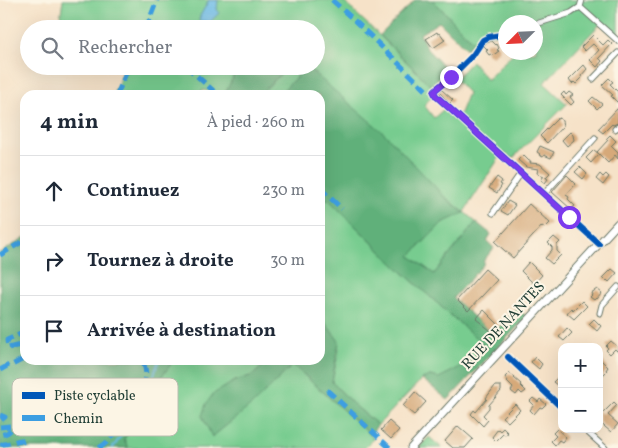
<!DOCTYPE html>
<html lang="fr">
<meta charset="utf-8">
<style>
:root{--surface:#fff;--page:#f6f6f7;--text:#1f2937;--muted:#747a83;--line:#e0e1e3}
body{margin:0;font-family:Vollkorn,serif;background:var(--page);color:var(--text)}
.controls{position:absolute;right:15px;bottom:15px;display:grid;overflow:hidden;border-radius:10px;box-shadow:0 5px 20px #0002}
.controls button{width:45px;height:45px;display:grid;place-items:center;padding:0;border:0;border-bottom:1px solid var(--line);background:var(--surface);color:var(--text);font:25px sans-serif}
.compass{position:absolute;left:498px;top:15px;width:45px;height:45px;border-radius:50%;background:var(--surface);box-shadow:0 5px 20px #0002;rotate:246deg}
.stop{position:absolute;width:15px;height:15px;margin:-11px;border:4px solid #7c3aed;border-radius:50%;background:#fff}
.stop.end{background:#7c3aed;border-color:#fff;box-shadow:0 1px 5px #0008}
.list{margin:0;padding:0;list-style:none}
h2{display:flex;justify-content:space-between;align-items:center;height:65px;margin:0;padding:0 20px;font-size:21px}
h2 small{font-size:16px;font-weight:400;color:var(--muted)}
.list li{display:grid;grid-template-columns:32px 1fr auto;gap:15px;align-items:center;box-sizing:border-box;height:70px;padding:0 20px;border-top:1px solid var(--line)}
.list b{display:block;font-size:19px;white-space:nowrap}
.list em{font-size:16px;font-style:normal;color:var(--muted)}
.icon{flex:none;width:28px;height:28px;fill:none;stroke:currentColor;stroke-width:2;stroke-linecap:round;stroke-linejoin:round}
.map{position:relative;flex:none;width:618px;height:448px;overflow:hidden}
.search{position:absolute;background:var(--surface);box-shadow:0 5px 20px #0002;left:20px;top:20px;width:305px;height:55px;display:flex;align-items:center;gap:12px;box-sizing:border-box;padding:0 18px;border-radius:28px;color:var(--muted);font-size:19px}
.panel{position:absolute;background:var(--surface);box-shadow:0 5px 20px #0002;left:20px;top:90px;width:305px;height:275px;border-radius:15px}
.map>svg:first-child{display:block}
.green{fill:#77cc8f;stroke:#4b8462}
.forest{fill:#61b07a;stroke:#407657}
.water{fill:#6dbce7;stroke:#467c8e}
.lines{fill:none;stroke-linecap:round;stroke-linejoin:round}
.stream{stroke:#6dbce7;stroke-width:2}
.building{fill:#d6a979}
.street-casing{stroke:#6a7768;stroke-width:7}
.secondary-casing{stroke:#6a7768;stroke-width:9}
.street{stroke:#fff;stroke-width:5}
.secondary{stroke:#fff;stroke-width:7}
.quiet{stroke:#3c9ee2;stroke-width:5;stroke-dasharray:10 5;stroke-linecap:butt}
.cycleway-casing{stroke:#fcf5e5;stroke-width:9}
.cycleway{stroke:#0057b8;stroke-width:6}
.route{stroke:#7c3aed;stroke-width:6}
.labels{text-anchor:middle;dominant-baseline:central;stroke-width:4;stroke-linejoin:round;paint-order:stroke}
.street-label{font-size:15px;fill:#1f3d34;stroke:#fcf5e5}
.key{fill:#fcf5e5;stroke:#babeb0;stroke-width:1}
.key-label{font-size:14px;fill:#1f3d34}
</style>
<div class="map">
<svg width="618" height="448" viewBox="0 0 618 448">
<rect width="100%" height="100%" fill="#fcf5e5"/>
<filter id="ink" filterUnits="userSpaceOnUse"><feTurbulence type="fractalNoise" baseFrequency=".02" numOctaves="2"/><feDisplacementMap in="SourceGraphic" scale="10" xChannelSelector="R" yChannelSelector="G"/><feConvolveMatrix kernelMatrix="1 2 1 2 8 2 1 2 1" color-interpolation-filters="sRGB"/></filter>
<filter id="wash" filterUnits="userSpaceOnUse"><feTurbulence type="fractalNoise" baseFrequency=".0096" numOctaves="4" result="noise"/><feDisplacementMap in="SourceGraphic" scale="20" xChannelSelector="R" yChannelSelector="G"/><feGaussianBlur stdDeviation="1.12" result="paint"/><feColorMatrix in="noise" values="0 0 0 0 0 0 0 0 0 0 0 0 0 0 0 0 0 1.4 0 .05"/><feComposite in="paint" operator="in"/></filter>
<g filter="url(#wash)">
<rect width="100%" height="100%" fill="#f6e2c8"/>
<path class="green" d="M63 0H342L380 36 432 87V97L424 105 434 118 444 109 454 119 460 113 468 93 455 79 472 61 487 80 513 53 536 52V29L539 26 535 21 530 22H506L505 30 495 34H486L474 43 433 0H618V36L602 22 544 83 567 104 512 159 503 152 464 212 476 222 434 274 410 256 442 223 464 212 444 196 307 67 278 95H259L289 66H316V29H58L60 19Z
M126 66H232L233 78 224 95 202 90 203 95H113Z
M320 197 329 200 399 269 485 346 469 363 439 378 430 376 422 379 378 425 353 404 332 382 339 349 320 316Z
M174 360H269L253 375 235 381 212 437 252 404 293 365 374 438 365 448H128L124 439 156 384Z
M429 437 442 448H418Z"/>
<path class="forest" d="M415 0H433L474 43 466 49 439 22 420 34 427 49 451 74 432 87 380 35Z
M232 66H289L259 95H224L233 78Z
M307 67 386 135 444 196 464 213 442 223 410 256 434 274 476 222 491 234 487 241 494 248 484 260 483 265 453 298 493 334 517 308 527 317 448 400 422 379 430 376 439 378 468 363 485 346 399 269 329 200 320 197V95H278Z
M25 237V360H174L156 384 124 439 128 448H0V251L1 253Z
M320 316 339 341 332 382 353 404 378 425 370 434 293 365 253 404 212 437 202 416 206 404 213 394 235 381 253 375 269 360H320Z"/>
<path class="water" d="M209 0H218L217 9 219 13 210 22 199 21 200 16Z"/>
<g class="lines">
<path class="stream" d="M112 448 115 445 148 393 159 360"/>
</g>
<g id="blocks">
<path class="building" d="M437 32 438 34 440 33 445 40 433 48 426 39Z
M593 35 603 45 608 40 612 44 599 58 602 61 597 67 590 60 599 50 593 44 585 51 581 47Z
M492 41 496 45 497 44 499 48 497 50 499 51 492 56 491 54 489 55 486 51 488 50 484 46 486 43Z
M584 65 587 69 581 76 582 78 576 84 574 82 572 84 569 80Z
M609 78 613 82 610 84 618 92V103L611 96 613 95 602 85Z
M442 90 453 100 450 103 439 92Z
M564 92 566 95 569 92 573 95 570 97 574 102 571 105 561 95Z
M593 97 602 104 597 109 589 101Z
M618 108V123L613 125 612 124 603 133 598 129Z
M560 118 562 121 563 126 547 143 540 136 557 119Z
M570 132 573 135 574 140 567 146 562 140Z
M610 135 616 141 611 146 618 153V159L615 155 608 163 599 154 591 163 586 158 594 150 599 154 597 152 608 140 606 139Z
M540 146 554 152 551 158 544 155 543 157 539 155 540 154 537 152Z
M523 155 529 161H531L530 163 540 164 550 173 546 177H545L548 179 545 183 541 180 544 176 537 173 538 169 526 167 518 160Z
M580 167 587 174 583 179 575 172Z
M600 174 603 177 606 174 609 177 603 185 596 179Z
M567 175 576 184 566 195 569 197 568 199 575 206 571 209 552 192Z
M497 177 502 181 500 184 502 185 497 193 489 188Z
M508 201 515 205 508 215 501 211Z
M529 204 550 223 545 228 542 226 513 258 495 242Z
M554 237 560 242 557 245V251L561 255 552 264 545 258 552 250V247L548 243Z
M529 262 542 275 534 284 521 271Z
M485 269 497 280 468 311 457 300Z
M612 269 617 273 609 282 607 280 606 281 603 278Z
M597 289 602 293 597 299 596 298 594 300 590 297 592 295 591 293Z
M582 301 587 306 574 319 567 313 571 308 573 310Z
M484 310 498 324 491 331 476 319Z
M594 319 601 326 597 331 589 324Z
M567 328 572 333 564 341 559 337Z
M611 341 618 347V352L615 349 610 354 606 350 608 348 606 346Z
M535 357 542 364 539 369 531 362Z
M599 358 608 367 606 370 607 371 602 376 599 374Z
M509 373 515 377 514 378 521 384 520 385 526 391 522 394 519 391 516 395 511 391 513 388 507 382 508 381 505 377Z
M559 376 562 378V389L553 382Z
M495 386H501V391L489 405V408L483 415 488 420 483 426 471 414 474 410 476 412 487 399 486 398Z
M415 392 426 402 414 415 403 406Z
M533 398 538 402 540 399 546 404 542 408 540 407 534 414 530 410 534 405 530 401Z
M614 402 617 405 608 415 618 424 611 432 599 422V411L602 414Z
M515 404 520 410 508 422 502 417Z
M389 421 399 430 391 439 381 430Z
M458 426 473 439 465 448H453L445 441Z
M503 428 508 433 505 435 503 434 496 441 492 437 498 429 500 431Z
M557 429 566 437 562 442 559 440 555 445 551 441 556 436 553 433Z"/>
</g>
</g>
<g filter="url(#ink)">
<use href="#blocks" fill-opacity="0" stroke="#6a7768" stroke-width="1"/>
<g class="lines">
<defs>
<path id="street" d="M582 0 580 7 618 41
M536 24 571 13 580 7
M506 34 489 37 483 40 473 55 451 77 435 90 434 92 436 96 599 244
M593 79 618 53
M615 129 618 127
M544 194 595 138
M493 213 521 173
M600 313 602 305 618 287
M508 357 562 408
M584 429 605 448"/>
<path id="secondary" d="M411 448 618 223"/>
</defs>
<use href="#street" class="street-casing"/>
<use href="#secondary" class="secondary-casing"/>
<use href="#street" class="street"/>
<use href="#secondary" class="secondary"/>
<path class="quiet" d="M332 0 354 20 426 90 434 92
M146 29 157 0
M186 66 218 95
M117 95 129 66
M320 188 342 209
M0 255 25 240
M25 330 23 333 7 340 8 348 25 344
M0 370 9 365H12L25 358
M327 390 390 448
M0 415 5 417 0 421
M0 427 10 426 12 428C9 433 5 434 0 435
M0 444C7 445 14 441 21 440L22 443 19 448
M99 448C113 440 120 423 128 410 134 401 144 390 145 379 147 372 145 366 142 360"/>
<defs>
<path id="cycleway" d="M506 34 489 37 483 40 473 55 451 77 435 90 434 92 436 96 599 244
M508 357 562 408"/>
</defs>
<use href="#cycleway" class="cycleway-casing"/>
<use href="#cycleway" class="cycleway"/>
</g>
</g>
<g class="lines" filter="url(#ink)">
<path class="route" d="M451 77 435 90 434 92 436 96 569 217"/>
</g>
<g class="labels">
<g class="street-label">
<text transform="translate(504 326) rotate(-47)">RUE DE NANTES</text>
</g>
</g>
<rect x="12" y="378" width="166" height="58" rx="8" class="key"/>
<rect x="22" y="392" width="23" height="7" fill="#0057b8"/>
<rect x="22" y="415" width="23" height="6" fill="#3c9ee2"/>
<g class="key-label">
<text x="54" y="400">Piste cyclable</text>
<text x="54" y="423">Chemin</text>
</g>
</svg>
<div class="controls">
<button>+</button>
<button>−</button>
</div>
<svg class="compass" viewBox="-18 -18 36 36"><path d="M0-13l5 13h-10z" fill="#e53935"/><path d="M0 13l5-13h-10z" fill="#747a83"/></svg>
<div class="stop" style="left:569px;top:217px"></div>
<div class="stop end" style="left:451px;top:77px"></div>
<div class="search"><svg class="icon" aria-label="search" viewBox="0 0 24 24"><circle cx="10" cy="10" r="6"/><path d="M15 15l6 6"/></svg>Rechercher</div>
<section class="panel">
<h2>4 min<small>À pied · 260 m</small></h2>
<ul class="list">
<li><svg class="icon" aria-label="ahead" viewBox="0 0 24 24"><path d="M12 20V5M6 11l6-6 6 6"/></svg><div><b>Continuez</b></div><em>230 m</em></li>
<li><svg class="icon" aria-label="right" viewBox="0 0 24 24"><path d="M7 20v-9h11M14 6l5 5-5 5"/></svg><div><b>Tournez à droite</b></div><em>30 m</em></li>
<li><svg class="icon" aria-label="arrive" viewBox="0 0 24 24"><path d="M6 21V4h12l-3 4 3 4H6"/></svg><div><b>Arrivée à destination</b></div></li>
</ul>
</section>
</div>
